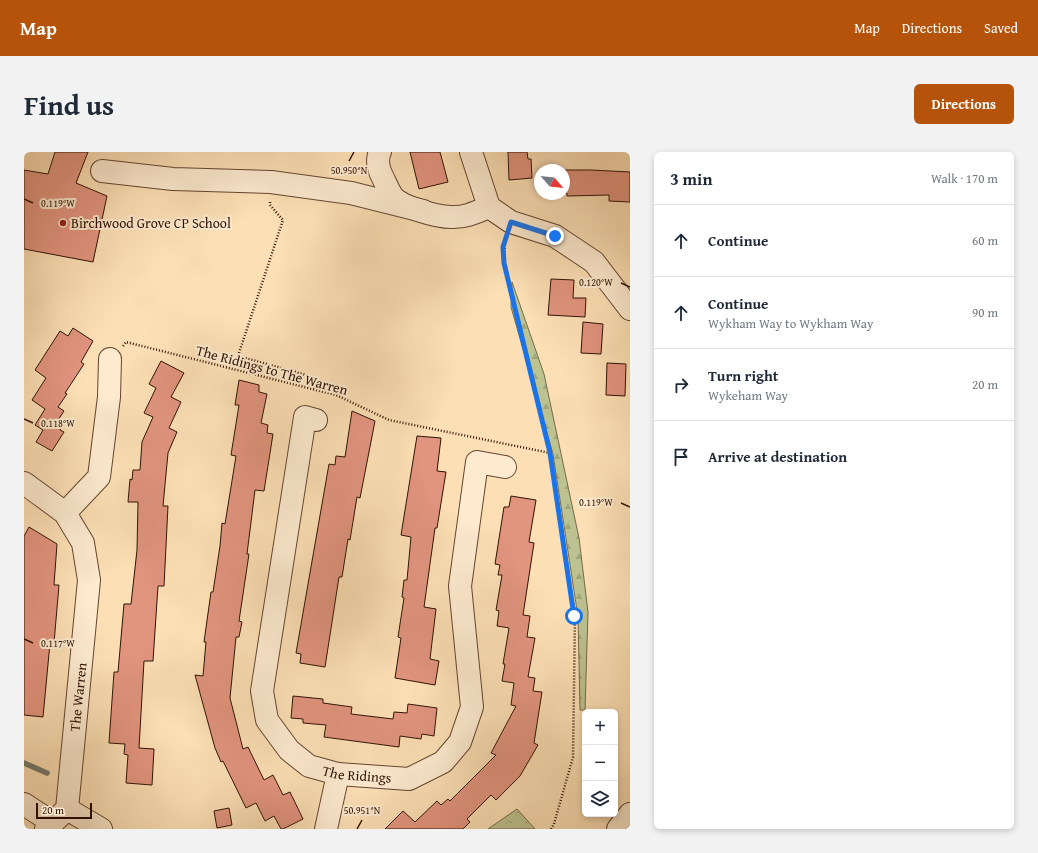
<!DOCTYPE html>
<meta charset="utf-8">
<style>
:root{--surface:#fff;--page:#f2f2f3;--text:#1f2937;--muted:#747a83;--line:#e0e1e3;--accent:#b45309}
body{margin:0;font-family:"Gentium Book Plus",serif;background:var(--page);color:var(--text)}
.controls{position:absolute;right:12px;bottom:12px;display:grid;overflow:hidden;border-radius:6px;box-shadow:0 2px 6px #0003}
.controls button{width:36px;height:36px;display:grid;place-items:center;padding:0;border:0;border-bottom:1px solid var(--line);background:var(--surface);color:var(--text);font:20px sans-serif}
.compass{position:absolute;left:510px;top:12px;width:36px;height:36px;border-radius:50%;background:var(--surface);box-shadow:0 2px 6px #0003;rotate:117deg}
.scale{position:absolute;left:12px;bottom:10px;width:56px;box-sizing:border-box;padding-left:4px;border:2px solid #311305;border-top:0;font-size:11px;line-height:14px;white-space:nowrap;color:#311305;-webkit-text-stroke:3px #fdeacf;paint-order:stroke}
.stop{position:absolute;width:12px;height:12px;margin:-9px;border:3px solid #1a73e8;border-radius:50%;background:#fff}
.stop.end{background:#1a73e8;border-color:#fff;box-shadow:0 1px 4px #0008}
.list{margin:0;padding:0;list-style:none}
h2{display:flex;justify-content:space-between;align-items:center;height:52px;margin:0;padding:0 16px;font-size:17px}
h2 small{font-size:13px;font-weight:400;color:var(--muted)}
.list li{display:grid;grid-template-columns:26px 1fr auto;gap:12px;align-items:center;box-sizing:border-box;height:72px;padding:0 16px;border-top:1px solid var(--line)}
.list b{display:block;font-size:15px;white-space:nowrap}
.list p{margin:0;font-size:13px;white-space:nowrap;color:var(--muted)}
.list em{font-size:13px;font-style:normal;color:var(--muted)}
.icon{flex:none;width:22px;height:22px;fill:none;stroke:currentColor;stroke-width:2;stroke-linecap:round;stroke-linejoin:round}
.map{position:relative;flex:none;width:606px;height:677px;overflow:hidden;border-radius:6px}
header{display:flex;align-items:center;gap:24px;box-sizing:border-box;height:56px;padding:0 20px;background:var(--accent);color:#fff}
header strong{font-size:19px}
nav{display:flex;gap:22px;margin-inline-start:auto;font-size:14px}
.intro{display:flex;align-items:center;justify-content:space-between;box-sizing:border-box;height:96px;padding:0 24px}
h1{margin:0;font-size:28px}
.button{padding:10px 18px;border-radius:6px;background:var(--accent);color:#fff;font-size:14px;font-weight:700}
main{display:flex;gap:24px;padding:0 24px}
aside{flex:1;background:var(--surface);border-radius:6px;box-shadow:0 2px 6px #0003}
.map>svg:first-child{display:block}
.forest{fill:url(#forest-firs);stroke:#766a4a}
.park{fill:url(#park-crowns);stroke:#766a4a}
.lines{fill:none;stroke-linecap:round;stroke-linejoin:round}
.stream{stroke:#74786d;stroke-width:5.5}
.building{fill:#e1947e;stroke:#311305}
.minor-casing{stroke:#644631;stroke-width:24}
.path{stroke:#311305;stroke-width:2.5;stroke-dasharray:1 2;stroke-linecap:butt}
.minor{stroke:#fdeacf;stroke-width:22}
.route{stroke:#1a73e8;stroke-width:5}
.ticks{fill:none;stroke:#311305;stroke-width:1.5}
.poi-dot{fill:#8f2418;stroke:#fdeacf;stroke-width:1.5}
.labels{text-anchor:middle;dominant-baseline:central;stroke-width:4;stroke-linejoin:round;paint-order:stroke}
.poi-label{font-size:14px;fill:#311305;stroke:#fdeacf;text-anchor:start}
.street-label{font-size:14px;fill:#311305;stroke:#fdeacf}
.ticks-label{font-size:10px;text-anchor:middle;fill:#311305;stroke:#fdeacf;stroke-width:4;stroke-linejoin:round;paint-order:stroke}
</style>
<header>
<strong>Map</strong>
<nav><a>Map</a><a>Directions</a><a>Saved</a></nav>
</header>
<div class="intro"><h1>Find us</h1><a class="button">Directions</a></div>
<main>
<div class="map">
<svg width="606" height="677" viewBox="0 0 606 677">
<defs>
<pattern id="forest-firs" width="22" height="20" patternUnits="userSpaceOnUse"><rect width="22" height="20" fill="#bcc290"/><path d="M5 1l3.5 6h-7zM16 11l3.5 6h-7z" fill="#a2a67b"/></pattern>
<pattern id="park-crowns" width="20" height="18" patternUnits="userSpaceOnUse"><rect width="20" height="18" fill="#bcc290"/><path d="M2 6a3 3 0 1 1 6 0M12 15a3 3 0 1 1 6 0" fill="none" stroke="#a2a67b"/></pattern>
</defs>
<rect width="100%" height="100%" fill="#fcdfb5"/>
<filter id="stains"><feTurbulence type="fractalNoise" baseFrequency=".005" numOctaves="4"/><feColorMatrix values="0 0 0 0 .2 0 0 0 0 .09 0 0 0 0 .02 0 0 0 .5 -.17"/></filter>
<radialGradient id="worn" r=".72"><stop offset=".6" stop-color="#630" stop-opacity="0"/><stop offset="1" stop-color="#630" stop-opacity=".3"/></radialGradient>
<path class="forest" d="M488 130 520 222 555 386 564 460 561 558H556L554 465 529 302 487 155Z"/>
<path class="park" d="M493 657 511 677H464Z"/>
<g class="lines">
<path class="stream" d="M0 611 23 621"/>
</g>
<path class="building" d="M31 0H64L52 31 83 44 69 110 0 97V18L24 22Z
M386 0H416L424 30 395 37Z
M484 0H503L504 7H507L508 26 485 28Z
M537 18H567L606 20V50L585 49V43L543 44V41H540V18Z
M527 127 550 128 549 146H562L561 165 524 163Z
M559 170 579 172 577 202 557 201Z
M49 176 69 189 57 210 60 212 41 241 43 242 34 255 40 259 34 268 40 271 36 278 40 280 28 299 12 290 19 278 11 273 21 257 8 248 22 226 11 218 36 179 44 184Z
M137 209 160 221 147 245 157 250 145 276 153 280 144 301 139 354H144L140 434H134L129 509H120L115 596 130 597 128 633 102 631 104 603 100 602 101 592 85 591 90 520H94L100 452H107L113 398 114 350H104L106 327 108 328 109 318H116L118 290 129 265 120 261 132 236 125 232Z
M583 211 602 212 601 244 582 243Z
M215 228 235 233V240L243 242 237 271 244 273 243 281 249 282 240 339 231 338 223 402H225L215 469 218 470 215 485H212L206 546 219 597 224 595 240 628 249 623 259 643 266 640 279 667 259 677H257L250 664 241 669 232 651 222 656 199 609 197 610 191 596 171 523 179 524 182 490H180L187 440H189L196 394 198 371 201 372 212 304 207 303 215 253H211Z
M328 259 351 269 336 346 333 345 326 388 324 387 318 425H315L301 515 276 511 277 502 272 501 305 312 311 313 312 304 321 305Z
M393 284 417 286 413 319 422 320 413 376H411L400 455 412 457 406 507 415 509 411 533 371 526 377 486 374 485 380 446 378 445 380 428H383L387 385 377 383Z
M487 344 512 348 505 390 510 391 499 463 506 464 503 485 511 486 504 525 511 526 509 539 518 540 510 591 514 593 496 624 472 648 467 643 443 667 446 670 439 677H361L379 659 391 670 413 649 417 653 424 647 426 649 472 603 467 601 492 554 487 553 490 531 478 529 481 512H479L485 476 473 474 475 459 472 458 478 423H474L476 413 471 412 480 355H485Z
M5 375 33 392 30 433H35L30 491H26L19 565 0 563V384Z
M269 544 299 547V551L328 555 327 562 369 567 370 560 383 561 384 552 413 556 410 584 398 582 397 587 376 584 375 595 300 585 302 573 279 571V567L267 566Z
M205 656 208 673 193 676 190 659Z"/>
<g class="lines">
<defs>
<g id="minor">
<path d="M356 0C352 8 355 19 359 26 362 32 365 40 369 45 378 55 413 65 427 65 440 66 453 60 465 55"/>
<path d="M447 0 465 55 487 70 531 84 570 110 606 157"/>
<path d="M78 19 149 27 247 30 327 41 399 59"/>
<path id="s1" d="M292 268 281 265 238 539 243 568 265 598 285 614 314 622 385 627 419 610 436 590 448 555 436 434 453 310 481 315"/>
<path d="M0 331 41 361 59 391 65 428 43 657 22 677"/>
<path d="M41 361 75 325 85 245 86 207"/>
<path d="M0 652 29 671"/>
<path d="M43 657 77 677"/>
<path d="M302 677 314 622"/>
<path d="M594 677 606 662"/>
</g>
</defs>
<use href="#minor" class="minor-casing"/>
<path class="path" d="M246 50V53L259 68 214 204 293 226 289 237
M481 90 480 111 526 301 551 464 549 605 530 672 527 677
M99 194 102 190 312 243 365 268 526 301"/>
<use href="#minor" class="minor"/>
</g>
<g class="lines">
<path class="route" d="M531 84 487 70 479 95 480 111 526 301 550 464"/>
</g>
<path class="ticks" d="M325 9 330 0M0 47 9 51M597 131 606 135M0 267 9 271M597 351 606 355M0 487 9 491M333 677 338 668"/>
<circle class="poi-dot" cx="39" cy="71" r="4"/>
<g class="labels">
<g class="poi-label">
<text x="47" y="71">Birchwood Grove CP School</text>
</g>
<g class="street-label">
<text transform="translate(248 218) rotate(15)">The Ridings to The Warren</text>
<text transform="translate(54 545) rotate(-84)">The Warren</text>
<text stroke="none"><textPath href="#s1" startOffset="430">The Ridings</textPath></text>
</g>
</g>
<g class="ticks-label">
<text x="325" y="22">50.950°N</text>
<text x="34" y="55">0.119°W</text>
<text x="572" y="134">0.120°W</text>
<text x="34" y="275">0.118°W</text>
<text x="572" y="354">0.119°W</text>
<text x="34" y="495">0.117°W</text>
<text x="338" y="662">50.951°N</text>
</g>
<rect width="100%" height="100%" filter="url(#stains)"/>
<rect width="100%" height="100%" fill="url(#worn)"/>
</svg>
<div class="controls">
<button>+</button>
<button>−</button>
<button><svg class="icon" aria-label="layers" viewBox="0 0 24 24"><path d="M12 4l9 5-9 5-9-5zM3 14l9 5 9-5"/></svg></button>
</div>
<svg class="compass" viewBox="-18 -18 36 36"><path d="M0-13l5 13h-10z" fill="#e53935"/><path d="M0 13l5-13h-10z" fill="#747a83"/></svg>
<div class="scale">20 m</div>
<div class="stop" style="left:550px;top:464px"></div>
<div class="stop end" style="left:531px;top:84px"></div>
</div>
<aside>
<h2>3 min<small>Walk · 170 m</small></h2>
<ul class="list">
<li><svg class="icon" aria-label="ahead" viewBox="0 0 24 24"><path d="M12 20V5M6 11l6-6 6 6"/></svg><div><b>Continue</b></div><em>60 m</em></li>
<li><svg class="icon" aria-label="ahead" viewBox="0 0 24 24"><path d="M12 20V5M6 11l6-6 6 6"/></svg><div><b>Continue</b><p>Wykham Way to Wykham Way</p></div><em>90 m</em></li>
<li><svg class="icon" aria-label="right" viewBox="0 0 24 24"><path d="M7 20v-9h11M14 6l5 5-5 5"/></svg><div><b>Turn right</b><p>Wykeham Way</p></div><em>20 m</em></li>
<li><svg class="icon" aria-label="arrive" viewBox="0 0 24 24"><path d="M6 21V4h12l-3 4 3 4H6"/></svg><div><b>Arrive at destination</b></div></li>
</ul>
</aside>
</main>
